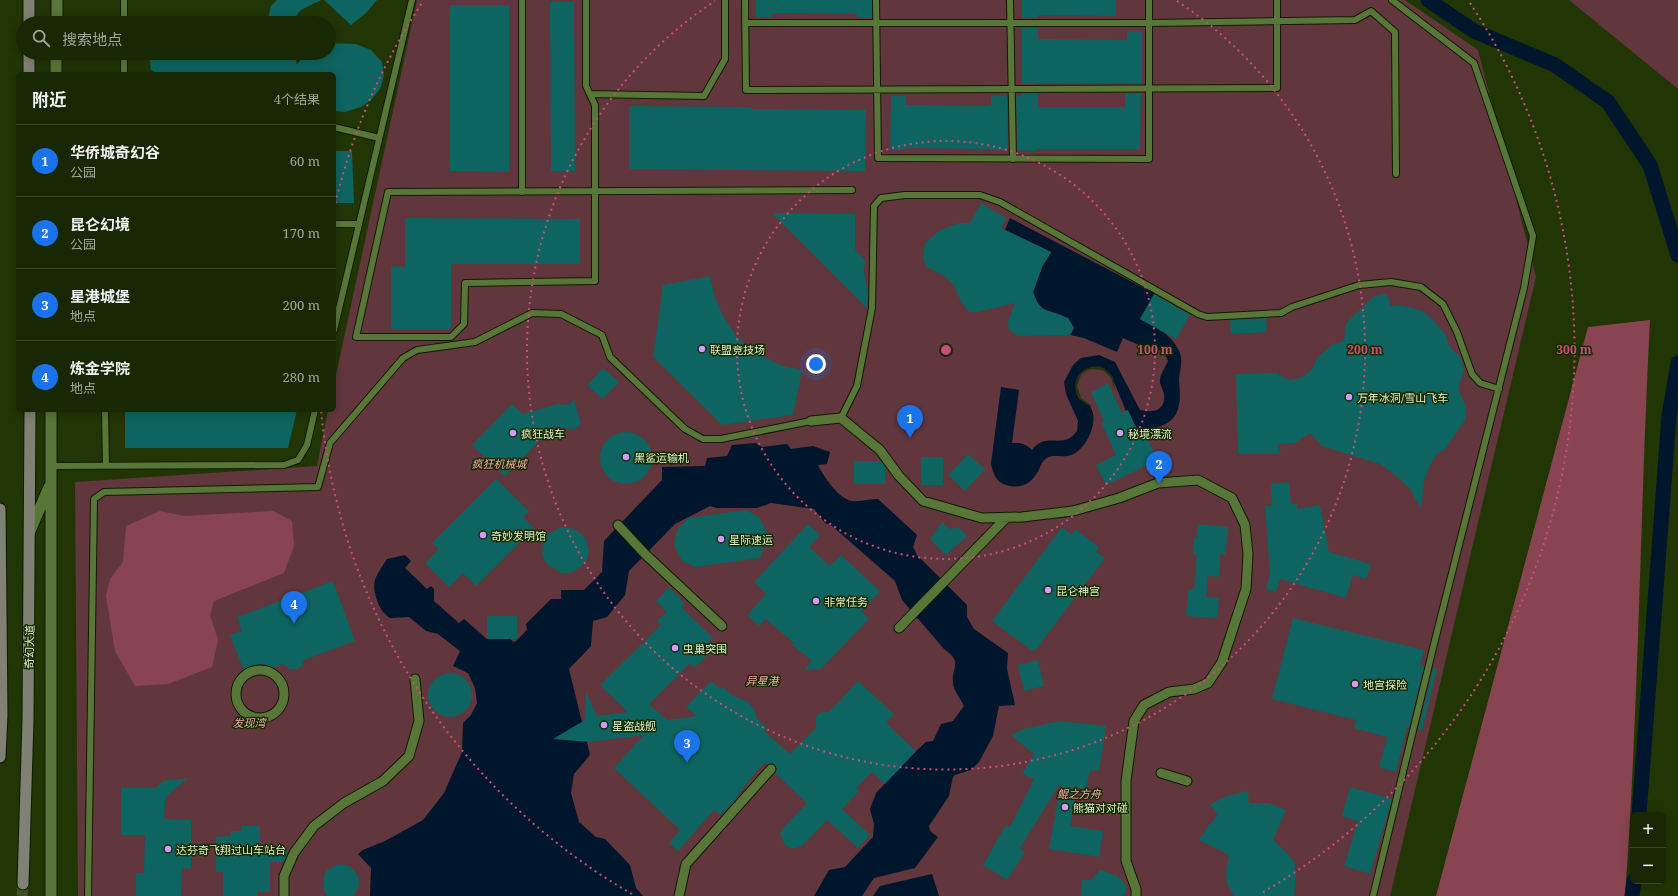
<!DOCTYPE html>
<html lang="zh">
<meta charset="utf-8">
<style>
:root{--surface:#192804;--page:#263413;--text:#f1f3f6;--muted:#9fa69a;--line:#374426;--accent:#1a73e8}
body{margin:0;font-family:"Noto Serif","Noto Sans SC",serif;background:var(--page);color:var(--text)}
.controls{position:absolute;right:12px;bottom:12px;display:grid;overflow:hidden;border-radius:6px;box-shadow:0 2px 10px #0003}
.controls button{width:36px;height:36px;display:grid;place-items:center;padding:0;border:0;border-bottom:1px solid var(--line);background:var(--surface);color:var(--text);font:20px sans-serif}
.you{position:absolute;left:816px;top:364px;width:14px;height:14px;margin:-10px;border:3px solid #fff;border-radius:50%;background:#1a73e8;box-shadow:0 0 0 6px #1a73e833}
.badge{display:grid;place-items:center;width:26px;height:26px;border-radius:50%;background:var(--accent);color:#fff;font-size:13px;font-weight:700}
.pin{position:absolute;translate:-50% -33px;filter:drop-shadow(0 1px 2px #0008)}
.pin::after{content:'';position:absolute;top:21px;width:14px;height:12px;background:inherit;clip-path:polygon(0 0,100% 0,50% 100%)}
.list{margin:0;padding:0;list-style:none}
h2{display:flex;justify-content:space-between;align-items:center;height:52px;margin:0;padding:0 16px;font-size:17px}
h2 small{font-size:13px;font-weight:400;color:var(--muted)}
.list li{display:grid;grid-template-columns:26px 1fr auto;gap:12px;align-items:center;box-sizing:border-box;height:72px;padding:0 16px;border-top:1px solid var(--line)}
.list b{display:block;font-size:15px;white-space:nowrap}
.list p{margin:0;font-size:13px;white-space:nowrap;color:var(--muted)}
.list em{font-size:13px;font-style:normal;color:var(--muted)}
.icon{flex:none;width:22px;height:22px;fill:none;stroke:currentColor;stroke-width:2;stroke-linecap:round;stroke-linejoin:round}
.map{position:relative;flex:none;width:1678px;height:896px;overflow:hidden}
.search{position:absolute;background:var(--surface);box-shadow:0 2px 10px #0003;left:16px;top:16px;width:320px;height:44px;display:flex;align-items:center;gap:10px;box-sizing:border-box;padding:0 14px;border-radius:22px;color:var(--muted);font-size:15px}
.panel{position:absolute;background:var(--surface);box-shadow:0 2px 10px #0003;left:16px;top:72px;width:320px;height:340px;border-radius:6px}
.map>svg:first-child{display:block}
.green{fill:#62363d}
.forest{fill:#884551}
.water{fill:#00162d}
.pier{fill:#213505}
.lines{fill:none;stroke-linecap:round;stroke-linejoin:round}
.canal{stroke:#00162d;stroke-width:15}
.building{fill:#0e6460}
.secondary-tunnel{stroke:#3e5123;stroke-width:11;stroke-dasharray:11 5.5;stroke-linecap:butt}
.service-casing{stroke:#0e1b00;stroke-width:8}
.pedestrian-casing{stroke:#0e1b00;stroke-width:11}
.tertiary-casing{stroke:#0e1b00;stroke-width:13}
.secondary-casing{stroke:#0e1b00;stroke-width:13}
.service{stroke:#597639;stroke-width:6}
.pedestrian{stroke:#597639;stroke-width:9}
.tertiary{stroke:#597639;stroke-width:11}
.secondary{stroke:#7e8174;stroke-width:11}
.ring{fill:none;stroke:#c94e78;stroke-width:2;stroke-dasharray:2 4}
.poi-dot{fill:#d39cfc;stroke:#182b00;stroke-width:1.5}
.labels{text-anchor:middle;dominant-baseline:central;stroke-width:3;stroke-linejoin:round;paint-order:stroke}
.poi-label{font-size:11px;fill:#dff0cf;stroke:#182b00;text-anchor:start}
.park-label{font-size:11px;font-style:italic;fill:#f6a5b1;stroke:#182b00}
.street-label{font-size:11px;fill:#dff0cf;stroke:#182b00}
.centre{fill:#c94e78;stroke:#182b00;stroke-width:2}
.ring-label{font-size:12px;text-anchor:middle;font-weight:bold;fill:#c94e78;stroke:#182b00;stroke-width:3;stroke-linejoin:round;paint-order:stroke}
</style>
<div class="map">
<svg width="1678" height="896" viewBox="0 0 1678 896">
<rect width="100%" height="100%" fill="#213505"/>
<path class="green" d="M417 0H1405L1478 50 1536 277 1390 896H78L75 482 317 466 328 410H334V384Z
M1569 0H1678V89Z"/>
<path class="forest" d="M1650 320C1640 512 1639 704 1625 896H1436L1588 327Z
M160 511 185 516 273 511 292 521 294 546 284 573 214 601 210 615 218 640 212 667 168 684 135 686 115 651 106 596 110 579 123 562 126 526Z"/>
<path class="water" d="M1010 218 1155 294 1140 319C1155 327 1170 333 1178 349 1184 359 1180 369 1179 379 1179 387 1181 396 1179 404 1176 426 1156 429 1137 429L1127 410 1126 411C1123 404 1112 375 1108 372 1085 353 1059 392 1090 406 1091 408 1093 412 1093 414 1096 428 1084 451 1071 455 1063 458 1053 454 1047 458 1040 462 1041 468 1037 473 1030 485 1019 489 1006 485 996 482 993 473 991 464L1001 387 1019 390 1012 443C1020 443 1025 443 1032 450 1044 434 1057 445 1070 438 1073 436 1075 433 1077 431L1078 421 1066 394 1064 382 1073 365 1081 358 1099 355 1115 362 1140 410C1153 413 1166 411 1164 394 1163 389 1159 384 1160 379 1161 373 1166 366 1168 361L1165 354 1159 350H1150L1123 338 1117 352 1084 338 1070 335 1074 328C1072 325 1070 320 1067 318 1049 307 1042 317 1033 292L1042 267 1051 252 1005 230Z
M756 443 762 447 787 444 791 449 813 446 830 452 827 464 818 465C823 476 839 499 852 501 860 502 870 499 878 499L917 535 913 547 917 555 967 605V617L974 629 1008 653 1007 669 1015 705 999 706 993 736 979 762 971 770 955 775 953 777 949 796 929 826 930 831 938 837 915 868 874 878 862 896H814L829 870 845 867 873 837 874 824 870 809 876 793 916 751 926 742 933 741 941 724 953 721 964 706C961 699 953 690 953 683 951 667 964 663 944 649L902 600 895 581 832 526 825 523 814 509 771 503 757 508H716L710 506 675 524 629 571 625 595 607 617 593 621 591 646 569 669 590 755 574 774 571 793 579 822 596 837 605 839 630 865 636 888 643 896H370L371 868 358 854 363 850 385 841 423 820 444 793 462 752 463 723 471 715 477 703 475 688 468 673 453 666 460 651 438 634 426 631 409 617 390 618C383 613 380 609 377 600 370 581 377 575 387 559L405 555 411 561 405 568 427 589 431 586 434 589V601L459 623 464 619 487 639H511L513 642 516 641 527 630 526 624 551 599H561V590H584L602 572 604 541 662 480V467L705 466 707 458 727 456 732 445Z
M932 874 939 896H873L880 886Z"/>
<path class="pier" d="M1098 366 1104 368 1113 377 1115 390 1111 378 1103 370 1091 369 1086 371 1081 375 1077 386 1081 398 1092 406H1090L1079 399 1076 393 1075 386 1076 380 1079 374 1085 369 1091 367Z"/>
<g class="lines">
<path class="canal" d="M1428 0 1474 31 1555 65 1608 102 1650 165 1678 255
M1639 815 1669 416 1678 363
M1632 896 1634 881"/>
</g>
<path class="building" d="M277 0H321L301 10 294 19 293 23H267L271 6Z
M324 0H377L366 13 351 25Z
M756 0H872V18H857V14L772 13V17H756Z
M1022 0H1116V16L1038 15V18H1022Z
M550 2H574L575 171H551Z
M450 5H509V172L450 171Z
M1022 28H1038V39L1127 40V31H1142V84L1038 83V84H1022Z
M329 43 356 44 371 50 382 62 384 76 380 89 371 100 361 107 345 112 334 111V74H158L151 70 149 53H293L297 64 307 53H329Z
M1022 93H1038V107H1125V93H1141L1140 149H1036V151L1017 150 1016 96H1022Z
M991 95 1007 96 1008 150H991V149L906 148V150H890L891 96H906V105L991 106Z
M629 106 751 107V109L866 110 865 171 629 169Z
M334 151H352L354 203H334Z
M981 203 1006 218 1001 228 1051 252 1042 267 1033 292 1037 303 1043 309 1068 318 1074 328 1070 335 1018 336 1009 330 1008 321 1015 303 978 312H969L961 302 953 284 944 276 927 267 923 259 925 243 940 230 959 223H970Z
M772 213 855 214V250L865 260 864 272 868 296 867 308Z
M405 218 580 219V264H451V329H391V266L405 267Z
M710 276 715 298 724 318 736 336 754 352 780 365 802 370 793 415 722 425 653 357 663 285Z
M1154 294 1190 315 1176 339 1140 319Z
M1385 294 1389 298 1390 306H1404L1423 311 1435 322 1446 335 1449 346 1461 358 1464 371 1458 388 1466 407 1465 420 1445 449 1437 454 1430 465 1424 481 1421 508 1410 489 1394 474 1380 464 1322 446 1310 433 1295 443 1277 444 1281 454H1238L1236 374 1276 373 1289 380 1303 377 1312 369 1317 358 1333 344 1344 341 1346 323 1374 296Z
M1266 318 1267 332 1231 334 1230 320Z
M603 368 619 382 602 399 587 385Z
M1108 383 1122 413 1128 410 1140 437 1145 434 1158 460 1106 485 1096 465 1116 455 1101 422 1104 421 1091 392Z
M574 400 581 424 574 430 554 426 505 476 472 445 512 404 523 414 558 404 568 405Z
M125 410H297L288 448H125Z
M600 458a26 26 0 1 1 52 0a26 26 0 1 1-52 0Z
M968 454 985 469 965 491 948 475Z
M921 457H943V485H921Z
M854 461H881L885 467V484H854Z
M496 479 529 511 523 517 534 528 476 586 463 573 449 587 425 563 439 549 432 543Z
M1289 482 1291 504H1297V509L1320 505 1329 552 1371 564 1366 579 1353 575 1346 598 1280 579 1276 592 1266 589 1270 574 1265 506H1272L1271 484Z
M746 510 759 517 768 534 760 558 695 567 682 561 674 545 677 530 688 518Z
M942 522 950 529 958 527 967 536 946 555 930 539Z
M808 524 820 535 809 547 830 566 841 555 880 591 861 611 869 619 821 669 804 670 812 661 792 645 794 643 766 619 759 626 747 615 766 594 754 582Z
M1198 524 1228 527 1225 555H1220L1219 577 1208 576 1206 597 1219 598 1217 618 1186 616 1188 589H1194L1197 555H1193L1194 537H1197Z
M562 527 570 528 578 531 584 536 587 543 589 551 587 559 583 565 576 570 569 573H562L549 566 545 561 542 554 543 538 555 530Z
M1062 527 1072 535 1075 529 1099 547 1096 552 1105 558 1034 652 992 621Z
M333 581 355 641 304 660 302 666 297 669H290L283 664 267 670 264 663 244 671 230 635 242 631 237 617Z
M669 587 685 603 681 607 713 638 708 643 714 649 694 668 690 663 649 704 667 720 697 716 686 707 711 681 720 689 723 687 732 695 748 702 754 709 757 719 767 728 764 731 790 754 816 728V717L818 714 822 712H829L858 681 894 714 886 723 916 751 885 784 872 772 856 788 859 791 842 809 870 835 858 848 827 820 804 844 797 848H790L785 845 780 834 782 829 807 803 775 773 777 770 775 765 772 763 767 765 764 763 739 793 740 794 721 815 714 810 678 851 669 843 680 830 614 768 644 735 590 742 553 739 585 720 586 691 597 716 628 712 600 685 661 625 657 621 667 612 656 601Z
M487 616H517V639H487Z
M1293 618 1424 650 1420 665 1424 666 1409 728 1407 727 1396 772 1379 767 1387 737 1354 728 1356 720 1272 699Z
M1038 660 1044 686 1024 691 1018 665Z
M1433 668 1437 669 1422 731 1418 730Z
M428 695a22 22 0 1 1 44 0a22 22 0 1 1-44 0Z
M1060 721 1106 726 1099 771 1090 770 1086 789 1076 787 1070 826 1103 831 1099 857 1049 849 1061 782 1020 848 1025 852 1007 880 983 865 1006 825 1010 827 1034 779 1022 774 1034 754 1011 735 1023 729Z
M188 778 169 794 165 800 164 819 191 820V869L182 868 181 896H136V873H144L145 835H121V788H155L163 781Z
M1350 787 1392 799 1370 874 1344 866 1358 821 1342 816Z
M1248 791 1249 803H1269L1286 810 1273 840 1286 852 1295 863 1296 877 1294 896H1234L1227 884 1226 872 1229 855 1199 840 1208 826 1218 815 1210 805 1220 799 1234 794Z
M241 826H260V846H274L273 851H288L284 862H270V892H257V896H223V872H216V837L231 836V831H241Z
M338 864 350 866 358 875 359 887 353 896H328L325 893 323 887 324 875 327 870Z
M1100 870 1116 875 1126 885V893L1123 896H1081L1082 880H1091Z"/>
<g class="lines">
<path class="secondary-tunnel" d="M22 896 23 884"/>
<defs>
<path id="service" d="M124 0V23
M522 0V192
M586 0V86L595 105V281L465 283 464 324 451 337H356L388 192 852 190
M745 0 746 90 1277 88V0
M876 0 878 158 1149 159V0
M1010 0 1013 159
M745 23H1149L1355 20 1371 11 1395 32 1396 174
M124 53V74
M590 94 704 96 725 59V0
M334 127 379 138
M334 224H359
M334 330 412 0
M105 410 106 465
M841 418 857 386 872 308 874 206 881 198 905 195H980L1000 202 1198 314 1207 317 1281 313 1292 307 1359 285 1391 282 1421 287 1443 304 1457 332 1472 374 1480 383 1499 389
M51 466 284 465 298 460 307 445 315 410
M88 896 94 499 104 492 318 487 330 443 403 358 417 350 475 342 532 313 561 314 602 335 610 357 685 429 703 439H721L811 421
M1373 896 1434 644 1524 288 1533 236 1474 63 1392 0"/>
<path id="pedestrian" d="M811 421 841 418 880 450 899 476 923 501 982 518 1022 517 1073 511 1119 498 1158 483 1198 480 1232 498 1245 525 1248 554 1246 589 1222 662 1208 683 1194 689 1169 692 1144 705 1134 721 1126 781V861L1136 889V896
M618 525 645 554 722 626
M899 628 1006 518
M236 694a24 24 0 1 1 48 0a24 24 0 1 1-48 0Z
M1161 773 1187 781
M284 896V876L294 853 314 826 344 803 383 781 409 756 419 721 415 679
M679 896 686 864 771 769"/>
<path id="tertiary" d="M57 23V0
M56 74V53
M30 531 49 487
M51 896V410"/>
<path id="secondary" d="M29 0V23
M29 53V74
M0 509 2 715 0 757
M23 884 28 720 30 410"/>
</defs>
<use href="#service" class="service-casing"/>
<use href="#pedestrian" class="pedestrian-casing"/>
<use href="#tertiary" class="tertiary-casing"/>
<use href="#secondary" class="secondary-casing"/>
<use href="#service" class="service"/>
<use href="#pedestrian" class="pedestrian"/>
<use href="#tertiary" class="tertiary"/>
<use href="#secondary" class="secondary"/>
</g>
<g class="ring">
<circle cx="946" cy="350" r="209"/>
<path d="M1177 1A419 419 0 1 1 715 1"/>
<path d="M632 894A628 628 0 0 1 321 410M334 209A628 628 0 0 1 422 3M1470 3A628 628 0 0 1 1260 894"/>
</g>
<g class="poi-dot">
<circle cx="702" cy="349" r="4"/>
<circle cx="1349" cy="397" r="4"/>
<circle cx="513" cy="433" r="4"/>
<circle cx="1120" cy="433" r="4"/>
<circle cx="626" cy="457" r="4"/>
<circle cx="483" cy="535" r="4"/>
<circle cx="721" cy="539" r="4"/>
<circle cx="1048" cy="590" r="4"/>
<circle cx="816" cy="601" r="4"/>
<circle cx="675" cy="648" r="4"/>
<circle cx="1355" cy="684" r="4"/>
<circle cx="604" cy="725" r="4"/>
<circle cx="1065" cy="807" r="4"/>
<circle cx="168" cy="849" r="4"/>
</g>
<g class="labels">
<g class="poi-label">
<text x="710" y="349">联盟竞技场</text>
<text x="1357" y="397">万年冰洞/雪山飞车</text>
<text x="521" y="433">疯狂战车</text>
<text x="1128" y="433">秘境漂流</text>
<text x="634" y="457">黑鲨运输机</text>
<text x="491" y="535">奇妙发明馆</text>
<text x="729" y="539">星际速运</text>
<text x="1056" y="590">昆仑神宫</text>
<text x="824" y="601">非常任务</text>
<text x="683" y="648">虫巢突围</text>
<text x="1363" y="684">地宫探险</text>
<text x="612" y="725">星盗战舰</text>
<text x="1073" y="807">熊猫对对碰</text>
<text x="176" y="849">达芬奇飞翔过山车站台</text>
</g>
<g class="park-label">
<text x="499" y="463">疯狂机械城</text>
<text x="762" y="680">异星港</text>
<text x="249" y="722">发现湾</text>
<text x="1079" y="793">鲲之方舟</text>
</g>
<g class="street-label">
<text transform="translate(29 647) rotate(-89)">奇幻大道</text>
</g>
</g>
<circle cx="946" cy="350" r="6" class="centre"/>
<g class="ring-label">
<text x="1155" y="354">100 m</text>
<text x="1365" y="354">200 m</text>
<text x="1574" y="354">300 m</text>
</g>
</svg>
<div class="controls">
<button>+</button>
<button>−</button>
</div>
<div class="you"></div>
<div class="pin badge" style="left:910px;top:438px">1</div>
<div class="pin badge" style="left:1159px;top:484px">2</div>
<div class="pin badge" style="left:687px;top:763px">3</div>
<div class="pin badge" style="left:294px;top:624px">4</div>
<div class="search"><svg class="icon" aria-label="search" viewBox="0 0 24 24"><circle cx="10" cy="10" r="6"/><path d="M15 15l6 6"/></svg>搜索地点</div>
<section class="panel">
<h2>附近<small>4个结果</small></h2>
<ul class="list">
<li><span class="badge">1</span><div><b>华侨城奇幻谷</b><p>公园</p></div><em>60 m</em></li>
<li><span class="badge">2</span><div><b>昆仑幻境</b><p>公园</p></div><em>170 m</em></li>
<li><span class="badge">3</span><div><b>星港城堡</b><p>地点</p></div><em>200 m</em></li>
<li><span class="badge">4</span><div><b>炼金学院</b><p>地点</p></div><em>280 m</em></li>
</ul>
</section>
</div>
